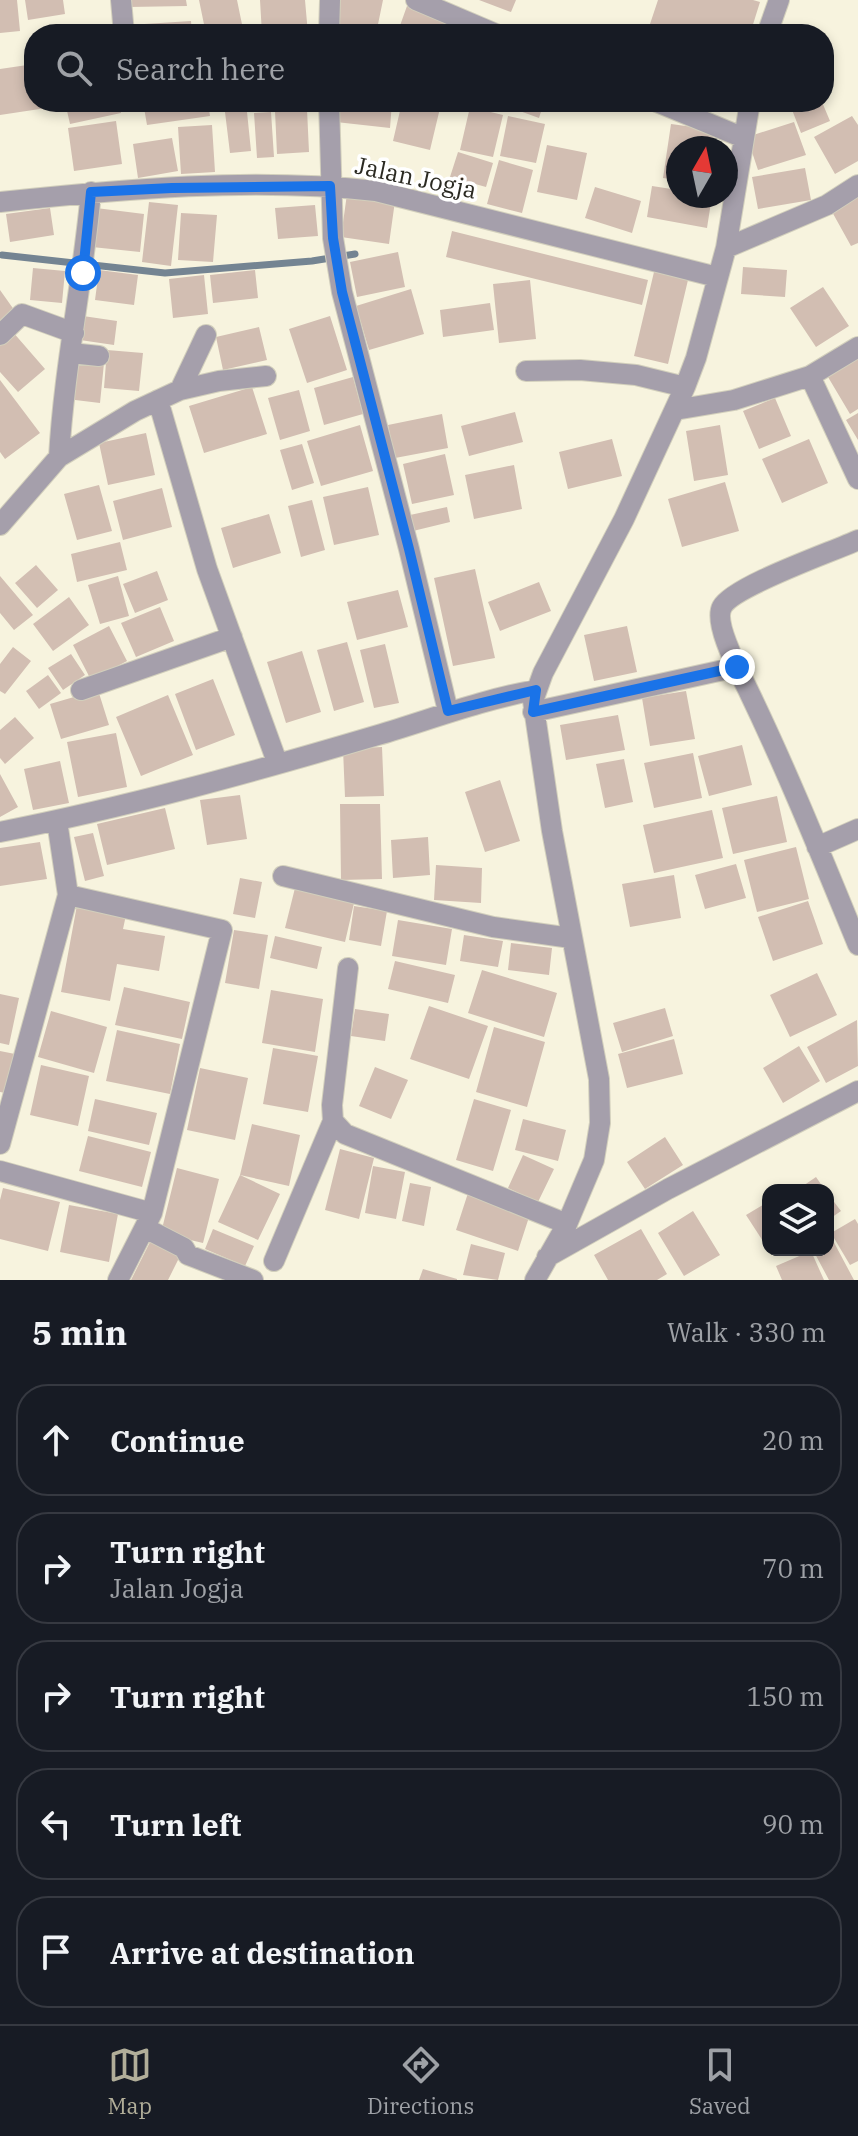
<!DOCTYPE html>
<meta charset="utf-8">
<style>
:root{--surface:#171b24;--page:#20242c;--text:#f1f3f6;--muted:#9ea1a6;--line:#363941;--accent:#b1ae99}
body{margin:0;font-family:"IBM Plex Serif",serif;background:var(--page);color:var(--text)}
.controls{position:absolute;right:24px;bottom:24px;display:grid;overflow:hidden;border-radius:16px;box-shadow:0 4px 12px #0003}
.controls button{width:72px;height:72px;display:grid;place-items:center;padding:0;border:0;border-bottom:2px solid var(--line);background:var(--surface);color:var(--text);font:40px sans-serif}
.compass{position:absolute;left:666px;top:136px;width:72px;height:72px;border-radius:50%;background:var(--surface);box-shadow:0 4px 12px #0003;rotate:9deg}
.stop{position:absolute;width:24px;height:24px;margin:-18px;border:6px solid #1a73e8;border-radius:50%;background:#fff}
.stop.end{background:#1a73e8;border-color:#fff;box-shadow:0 2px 8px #0008}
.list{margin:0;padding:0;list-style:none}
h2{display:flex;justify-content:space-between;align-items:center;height:104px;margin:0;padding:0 32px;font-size:34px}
h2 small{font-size:26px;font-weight:400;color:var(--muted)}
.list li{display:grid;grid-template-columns:52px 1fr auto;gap:24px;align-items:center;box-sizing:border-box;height:112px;margin:0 16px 16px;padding:0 16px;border:2px solid var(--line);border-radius:32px}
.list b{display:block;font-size:30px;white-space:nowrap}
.list p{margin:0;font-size:26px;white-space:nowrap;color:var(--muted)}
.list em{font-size:26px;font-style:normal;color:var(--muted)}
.icon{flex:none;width:44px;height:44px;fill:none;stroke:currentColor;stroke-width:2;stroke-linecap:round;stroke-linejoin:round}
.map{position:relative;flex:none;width:858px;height:1280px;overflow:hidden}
.search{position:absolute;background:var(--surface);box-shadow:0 4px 12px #0003;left:24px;right:24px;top:24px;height:88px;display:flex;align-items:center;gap:20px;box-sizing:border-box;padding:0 28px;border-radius:32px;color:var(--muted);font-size:30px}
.sheet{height:744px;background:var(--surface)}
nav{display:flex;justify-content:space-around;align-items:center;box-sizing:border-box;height:112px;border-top:2px solid var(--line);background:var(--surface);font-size:22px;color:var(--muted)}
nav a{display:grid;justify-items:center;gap:4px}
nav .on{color:var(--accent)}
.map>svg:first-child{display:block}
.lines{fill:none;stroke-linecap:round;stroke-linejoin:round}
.stream{stroke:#748492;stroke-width:7}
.building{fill:#d2beb2}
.street-casing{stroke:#d2cfbc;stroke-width:22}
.street{stroke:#a59fab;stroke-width:20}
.route{stroke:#1a73e8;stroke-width:10}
.labels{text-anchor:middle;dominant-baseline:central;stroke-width:7;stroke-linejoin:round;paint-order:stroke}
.street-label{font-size:24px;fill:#2b2a22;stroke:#fff}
</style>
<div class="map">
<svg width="858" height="1280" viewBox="0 0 858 1280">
<rect width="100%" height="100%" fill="#f7f3de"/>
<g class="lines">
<path class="stream" d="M2 255 165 273 312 261 355 254"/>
</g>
<path class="building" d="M0 0H17L20 31 0 33Z
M25 0H63L65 14 28 20Z
M128 0H186L187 6 129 7Z
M199 0H237L244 34H206Z
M260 0H305L308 34H262Z
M339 0H383L376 34 334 27Z
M479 0H516L511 12Z
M658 0H753L760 2 750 34H682L650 24Z
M407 6 466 26 463 34H397Z
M191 21 192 34H130L129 25Z
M34 64V102H52L53 107 0 115V69Z
M65 102H118L121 113 70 124Z
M143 102H208L210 116 147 125Z
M246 102 251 151 230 153 224 104Z
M339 102H392L390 128 336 122Z
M402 102 441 104 430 150 393 141Z
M504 102H544L539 118 503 105Z
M789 102H822L830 121 801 133Z
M470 107 503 115 493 157 460 150Z
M307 109 309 152 277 154 275 111Z
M271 112 274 157 257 158 254 113Z
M508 116 545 124 536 163 500 156Z
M852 116 858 125V161L835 174 814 137Z
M116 121 122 164 74 171 68 128Z
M794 122 806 155 758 170 747 137Z
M671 124 715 130 712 148H678V180L663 178Z
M212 125 215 172 181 174 178 127Z
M172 138 178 171 138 178 133 144Z
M547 145 587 153 577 200 537 192Z
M458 152 493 163 486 187 450 177Z
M499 160 533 170 522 213 487 204Z
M805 168 811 200 758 209 752 177Z
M652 186 678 190V196H712L707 228 647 217Z
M595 187 641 201 632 233 585 218Z
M347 194 395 201 389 244 341 237Z
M858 196V243L851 246 831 210Z
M149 202 178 205 171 266 142 262Z
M315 205 318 236 278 239 275 208Z
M50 208 54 235 10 242 6 214Z
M96 208 144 214 140 252 92 247Z
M181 213 217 215 213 262 178 260Z
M452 231 648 280 642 305 446 257Z
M398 252 405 287 357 297 350 262Z
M743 267 787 270 785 297 741 294Z
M33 268 65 271 62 303 30 300Z
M99 270 138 275 134 305 95 300Z
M255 270 258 298 213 303 210 275Z
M654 272 688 280 668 364 634 356Z
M204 275 208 314 173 318 169 279Z
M530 280 536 339 499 343 493 284Z
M823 287 849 326 816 347 790 308Z
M411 289 424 334 369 350 356 306Z
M0 290 17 314 0 327Z
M490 303 494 330 443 337 440 310Z
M83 316 117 321 114 345 80 340Z
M330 316 347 370 307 383 289 329Z
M259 327 267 360 223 370 216 337Z
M12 331 45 369 18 392 0 372V341Z
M107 350 143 353 139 391 104 388Z
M858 358V409L850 414 828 377Z
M71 359 104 363 100 403 67 399Z
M353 377 363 414 324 425 314 388Z
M0 380 40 433 5 459 0 452Z
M252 387 267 434 204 453 189 406Z
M299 390 310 431 280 440 268 398Z
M775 398 791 436 759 449 743 411Z
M515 412 523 442 469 456 461 426Z
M858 413V440L846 420Z
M442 414 448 448 395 458 388 425Z
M360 425 373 471 321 486 307 441Z
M720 425 728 475 694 481 686 431Z
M146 433 155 475 108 485 99 443Z
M612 439 622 476 568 489 559 452Z
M809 439 828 483 782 503 762 459Z
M302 444 314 483 292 490 280 450Z
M445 454 454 495 412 504 403 464Z
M514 465 522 509 474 519 465 475Z
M725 482 739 531 682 547 668 499Z
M99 485 112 531 77 540 64 494Z
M368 487 379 535 334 545 323 497Z
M162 488 172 527 123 540 113 501Z
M312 500 325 550 301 557 288 506Z
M447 507 450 522 413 531 410 515Z
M269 514 281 553 233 568 221 528Z
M120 542 127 570 77 582 71 554Z
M36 565 58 590 37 608 15 583Z
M475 569 495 658 453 666 434 578Z
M157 571 168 600 135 613 123 584Z
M0 576 33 615 14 630 0 613Z
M118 576 129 616 100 624 88 585Z
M539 582 551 611 500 631 488 602Z
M398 590 408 627 357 640 347 602Z
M69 597 89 625 53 651 33 624Z
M160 607 174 641 136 657 121 623Z
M109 626 127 661 91 680 73 645Z
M627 626 637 672 594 681 584 635Z
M347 642 364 702 334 711 317 650Z
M385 644 399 703 374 708 360 650Z
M13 647 31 661 5 694 0 691V664Z
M302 651 321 712 286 723 267 662Z
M71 654 85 675 63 690 48 668Z
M48 675 61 693 39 709 26 691Z
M213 679 235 735 196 750 175 694Z
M98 690 109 725 61 739 50 704Z
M686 691 695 739 650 746 642 698Z
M168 695 193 755 141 776 116 717Z
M618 715 625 750 566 760 560 725Z
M15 717 34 738 5 764 0 758V730Z
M116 733 127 787 78 797 67 742Z
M742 745 752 785 709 796 698 756Z
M382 747 384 796 345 797 343 749Z
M693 753 702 798 654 808 644 763Z
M624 759 633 802 605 808 596 764Z
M60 761 69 803 33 810 24 769Z
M0 774 18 807 0 817Z
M500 780 520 841 485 852 465 792Z
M240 795 247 839 207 845 200 800Z
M777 796 787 842 733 854 722 808Z
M340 804H380L382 879 341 880Z
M165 808 175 849 107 865 97 824Z
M712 810 723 858 654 873 643 825Z
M93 833 104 876 85 881 74 837Z
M428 837 430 875 393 878 391 840Z
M40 842 47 879 0 886V848Z
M796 847 809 899 757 912 744 860Z
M736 864 746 898 705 909 695 875Z
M436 865 482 868 481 903 434 900Z
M674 875 681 918 630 927 622 884Z
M240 878 262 882 255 918 233 914Z
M295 888 354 903 345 942 285 928Z
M808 901 823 944 773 961 758 917Z
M77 905 126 915 123 929 165 936 159 971 117 964 110 1001 61 992Z
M354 906 387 911 381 946 349 940Z
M398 920 452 929 446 965 392 956Z
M234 930 268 935 259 989 225 983Z
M464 935 503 941 498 967 460 961Z
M275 936 322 947 317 969 270 958Z
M511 943 552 948 549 975 508 970Z
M395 961 455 975 448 1003 388 989Z
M482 970 557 993 544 1037 468 1013Z
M817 973 837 1015 790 1037 770 995Z
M124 987 190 1002 182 1039 115 1025Z
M271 990 323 999 315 1052 262 1043Z
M0 994 19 998 9 1045 0 1043Z
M429 1006 488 1026 469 1079 410 1059Z
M665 1008 673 1036 622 1052 613 1023Z
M355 1009 389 1014 385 1041 351 1036Z
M51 1011 107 1027 94 1073 38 1057Z
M857 1020 858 1066 826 1083 807 1047Z
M494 1027 545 1042 527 1107 476 1092Z
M117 1030 180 1044 170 1094 106 1081Z
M674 1039 683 1074 627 1088 618 1054Z
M799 1046 820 1081 783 1103 763 1068Z
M273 1048 318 1056 308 1112 263 1104Z
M0 1051 20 1055 11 1094 0 1092Z
M41 1065 89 1076 78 1126 30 1115Z
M375 1067 408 1080 391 1119 359 1106Z
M200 1068 248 1078 235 1140 187 1130Z
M95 1099 157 1113 149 1145 88 1131Z
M474 1099 511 1110 493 1171 456 1160Z
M523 1119 566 1130 558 1161 515 1150Z
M252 1124 300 1135 289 1186 240 1175Z
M88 1136 151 1152 142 1187 79 1171Z
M665 1137 683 1165 645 1189 627 1162Z
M340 1149 374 1158 359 1219 325 1210Z
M523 1155 554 1169 538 1202 508 1188Z
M373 1166 405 1172 396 1219 365 1213Z
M177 1168 219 1179 203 1243 161 1233Z
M240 1175 280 1194 258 1240 218 1222Z
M816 1177 825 1190H797Z
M410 1183 431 1187 424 1226 402 1221Z
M3 1188 60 1202 48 1251 0 1239V1200Z
M468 1193 530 1214 518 1251 456 1230Z
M828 1194 841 1211 828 1220Z
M768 1202V1249L746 1215Z
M69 1205 118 1214 109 1262 60 1252Z
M693 1211 720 1255 684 1276 658 1233Z
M855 1219 858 1224V1261L850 1265 831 1233Z
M213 1229 254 1246 245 1266 205 1249Z
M641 1229 667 1274 657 1280H608L594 1255Z
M830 1235 854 1280H829L813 1250H828V1237Z
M150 1242 180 1256 168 1280H131Z
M471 1244 505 1253 498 1280 463 1275Z
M811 1251 824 1280H782L776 1266Z
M423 1269 457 1279V1280H419Z"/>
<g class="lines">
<defs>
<path id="street" d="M121 0 124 34
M416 0 496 34
M329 34 330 0
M767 34 779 0
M329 102 333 238 342 292 409 549 448 711
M657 102 744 138
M0 202C124 189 252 177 376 191L717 277
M726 248 827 205 858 185
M0 335 22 314 74 333
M71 353 99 356
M526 371 580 370 636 375 685 387
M810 376 858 479
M180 390 206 335
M158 400 207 569 277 762
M675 410 734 400 810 376 858 347
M59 457C64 368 83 281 91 192
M0 525 59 457 135 411 180 390 219 381 266 376
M858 540C832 552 733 586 722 607 713 624 741 675 749 692 789 775 823 860 858 945
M81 690 232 637
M533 712 737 667
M0 832C127 807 253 772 378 735 432 719 480 700 536 690
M817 847 858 829
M283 876 493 927 571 938
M68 895 222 930 152 1213 118 1280
M348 968 332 1105 333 1121 345 1134 567 1224
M0 1144 68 895 57 821
M0 1171 152 1213
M145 1228 184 1248 188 1255 196 1258 253 1280
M547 1257 668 1189 858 1091
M274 1261 333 1121
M535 1280 567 1224 594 1160 600 1123 599 1079 552 831 533 701 543 673 624 519 685 387 696 358 726 248 750 102"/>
</defs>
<use href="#street" class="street-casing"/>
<use href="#street" class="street"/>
</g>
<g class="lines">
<path class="route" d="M83 273 91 192 172 188 330 186 333 238 342 292 409 549 448 711 536 690 533 712 737 667"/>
</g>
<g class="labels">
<g class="street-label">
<text transform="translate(416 177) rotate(12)">Jalan Jogja</text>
</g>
</g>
</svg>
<div class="controls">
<button><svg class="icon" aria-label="layers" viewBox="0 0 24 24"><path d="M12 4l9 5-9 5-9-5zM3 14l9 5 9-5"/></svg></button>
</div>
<svg class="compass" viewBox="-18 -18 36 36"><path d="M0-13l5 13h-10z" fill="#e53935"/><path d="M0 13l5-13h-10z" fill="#9ea1a6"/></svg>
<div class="stop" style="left:83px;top:273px"></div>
<div class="stop end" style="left:737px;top:667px"></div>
<div class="search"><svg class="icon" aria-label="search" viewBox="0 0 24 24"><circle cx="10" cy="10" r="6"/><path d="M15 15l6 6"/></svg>Search here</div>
</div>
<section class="sheet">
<h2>5 min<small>Walk · 330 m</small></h2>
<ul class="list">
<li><svg class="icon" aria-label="ahead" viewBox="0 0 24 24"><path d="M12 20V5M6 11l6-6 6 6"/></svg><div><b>Continue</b></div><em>20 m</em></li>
<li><svg class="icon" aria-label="right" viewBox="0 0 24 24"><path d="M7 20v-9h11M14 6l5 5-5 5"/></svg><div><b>Turn right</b><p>Jalan Jogja</p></div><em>70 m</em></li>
<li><svg class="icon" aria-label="right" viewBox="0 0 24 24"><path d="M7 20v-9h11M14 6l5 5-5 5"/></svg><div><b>Turn right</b></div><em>150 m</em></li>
<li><svg class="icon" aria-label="left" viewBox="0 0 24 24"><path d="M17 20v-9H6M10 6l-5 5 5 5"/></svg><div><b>Turn left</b></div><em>90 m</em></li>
<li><svg class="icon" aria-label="arrive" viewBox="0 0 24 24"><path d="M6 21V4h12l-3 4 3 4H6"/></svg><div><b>Arrive at destination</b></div></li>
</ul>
</section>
<nav>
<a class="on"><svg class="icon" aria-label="map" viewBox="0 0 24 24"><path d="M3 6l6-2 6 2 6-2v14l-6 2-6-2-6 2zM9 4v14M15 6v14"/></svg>Map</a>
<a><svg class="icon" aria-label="directions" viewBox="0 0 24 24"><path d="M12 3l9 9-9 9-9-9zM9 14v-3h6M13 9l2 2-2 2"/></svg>Directions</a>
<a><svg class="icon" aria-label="saved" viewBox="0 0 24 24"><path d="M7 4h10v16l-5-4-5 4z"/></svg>Saved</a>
</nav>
